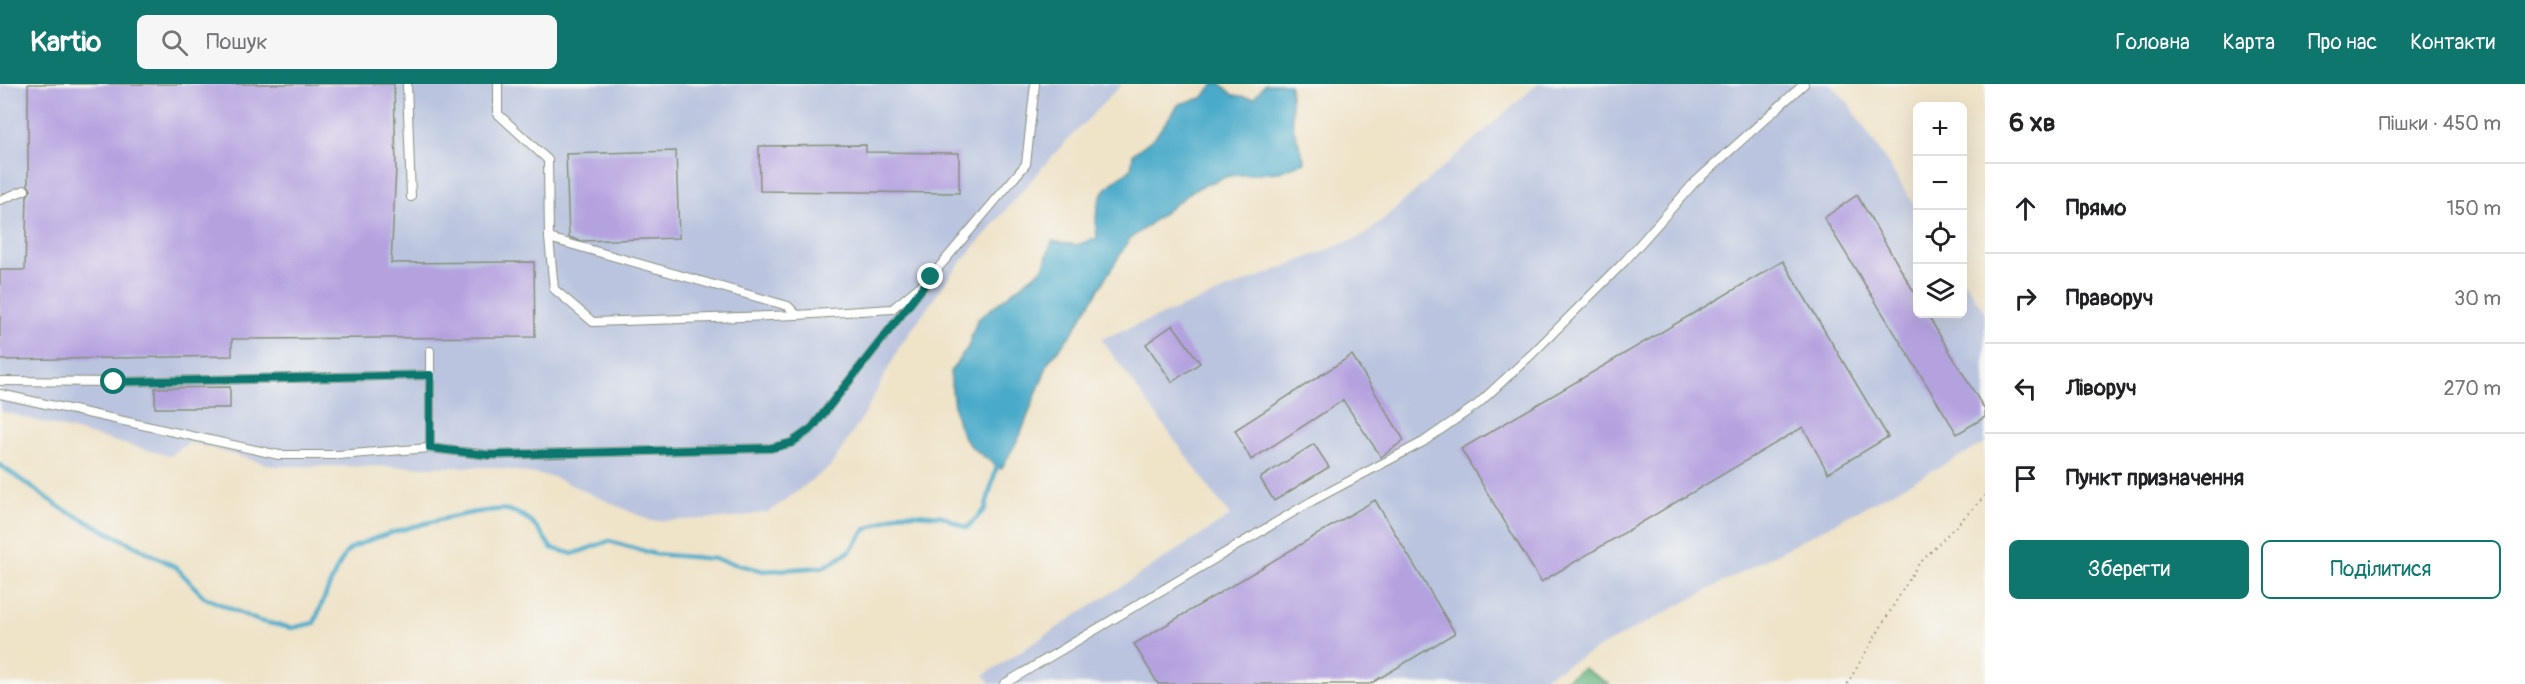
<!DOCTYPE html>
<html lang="uk">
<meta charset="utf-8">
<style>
:root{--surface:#fff;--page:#f6f6f6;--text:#202124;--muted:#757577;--line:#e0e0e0;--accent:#0f766e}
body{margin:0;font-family:Pangolin,sans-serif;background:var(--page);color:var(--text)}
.controls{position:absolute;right:18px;top:18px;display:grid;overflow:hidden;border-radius:9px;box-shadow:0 6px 24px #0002}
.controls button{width:54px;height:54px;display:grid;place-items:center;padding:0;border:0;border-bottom:2px solid var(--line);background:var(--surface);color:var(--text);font:30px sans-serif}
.stop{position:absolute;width:18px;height:18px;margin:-14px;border:4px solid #0f766e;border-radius:50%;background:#fff}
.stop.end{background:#0f766e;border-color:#fff;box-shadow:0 2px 6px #0008}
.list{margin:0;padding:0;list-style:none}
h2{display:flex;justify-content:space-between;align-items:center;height:78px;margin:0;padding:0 24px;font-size:26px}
h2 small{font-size:20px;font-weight:400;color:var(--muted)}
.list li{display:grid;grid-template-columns:39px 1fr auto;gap:18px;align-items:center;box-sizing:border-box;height:90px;padding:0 24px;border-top:2px solid var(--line)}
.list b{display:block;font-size:22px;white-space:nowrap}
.list em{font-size:20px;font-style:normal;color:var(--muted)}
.actions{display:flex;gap:12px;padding:18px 24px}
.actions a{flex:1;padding:14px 0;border:2px solid var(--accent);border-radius:9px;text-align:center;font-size:21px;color:var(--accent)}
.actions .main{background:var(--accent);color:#fff}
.icon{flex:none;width:33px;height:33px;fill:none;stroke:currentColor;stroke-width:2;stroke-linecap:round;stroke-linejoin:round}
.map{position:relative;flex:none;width:1985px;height:600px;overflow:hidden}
header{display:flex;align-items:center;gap:36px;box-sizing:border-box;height:84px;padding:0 30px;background:var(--accent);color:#fff}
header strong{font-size:28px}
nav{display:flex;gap:33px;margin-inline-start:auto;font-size:21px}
.search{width:420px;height:54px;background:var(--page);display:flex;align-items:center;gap:15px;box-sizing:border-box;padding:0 21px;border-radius:9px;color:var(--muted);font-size:22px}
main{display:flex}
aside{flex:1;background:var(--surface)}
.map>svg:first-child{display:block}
.industrial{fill:#bac4de}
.forest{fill:#66b580;stroke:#42795a;stroke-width:1.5}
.water{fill:#49aac9;stroke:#34747e;stroke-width:1.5}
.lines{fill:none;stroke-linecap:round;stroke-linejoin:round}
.stream{stroke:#49aac9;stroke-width:4.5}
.building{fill:#b4a2df}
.service-casing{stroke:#87907e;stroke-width:10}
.path{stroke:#87907e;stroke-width:2;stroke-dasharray:1.5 4.5;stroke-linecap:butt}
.service{stroke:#fff;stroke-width:8}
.route{stroke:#0f766e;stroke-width:8}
</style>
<header>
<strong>Kartio</strong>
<div class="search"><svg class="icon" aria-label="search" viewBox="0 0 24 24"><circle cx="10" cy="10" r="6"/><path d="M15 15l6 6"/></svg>Пошук</div>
<nav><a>Головна</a><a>Карта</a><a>Про нас</a><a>Контакти</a></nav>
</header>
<main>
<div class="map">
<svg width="1985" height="600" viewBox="0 0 1985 600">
<rect width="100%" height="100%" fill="#f6f6f2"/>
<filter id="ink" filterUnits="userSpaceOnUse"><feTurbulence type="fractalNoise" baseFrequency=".0167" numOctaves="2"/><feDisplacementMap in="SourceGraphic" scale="12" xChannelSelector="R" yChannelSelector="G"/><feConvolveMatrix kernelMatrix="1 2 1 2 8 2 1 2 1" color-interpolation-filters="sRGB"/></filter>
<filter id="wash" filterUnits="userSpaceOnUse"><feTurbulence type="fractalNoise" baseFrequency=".008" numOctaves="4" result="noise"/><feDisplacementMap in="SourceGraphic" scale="24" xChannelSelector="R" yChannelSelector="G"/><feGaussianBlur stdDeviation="1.35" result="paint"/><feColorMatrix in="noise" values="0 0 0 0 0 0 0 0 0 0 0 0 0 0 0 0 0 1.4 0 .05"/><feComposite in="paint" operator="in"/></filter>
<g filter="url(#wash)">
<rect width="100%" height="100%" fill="#efe3c8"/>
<path class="industrial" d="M0 0H1122L1053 71 952 189 900 262 864 331 830 383 769 428 731 434 651 437 553 393 492 383 273 382 189 358 170 372 0 327Z
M1538 0H1831L1849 20 1917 125 1918 230H1962L1963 195 1985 229V359L1531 600H991L984 591 1230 432 1101 255 1365 151Z"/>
<path class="forest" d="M1583 584 1609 600H1559Z"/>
<path class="water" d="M1214 0H1221L1234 11 1254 14 1265 0H1290L1293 43 1305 78 1279 88 1228 92 1195 105 1129 156 1072 249 1049 277 1020 352 1001 385C990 376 975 368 967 358 953 339 953 311 950 288L968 263 977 236 1043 184 1052 157 1077 161 1097 154C1093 115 1100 106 1131 85L1133 70 1155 53 1179 20 1202 14Z"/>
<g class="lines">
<path class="stream" d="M0 381 61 424 176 483 204 513 259 537 292 544 314 539C321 523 337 479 347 468 359 453 489 421 508 426 530 432 539 445 551 464L573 470 609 457 654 470 715 475 764 487 824 483 850 467 865 446 901 429 942 432 967 444 985 425 998 378"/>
</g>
<g id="blocks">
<path class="building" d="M28 0H394L396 85 391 179 534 178 535 253 232 255V272L0 276V186H25L27 112 31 106 28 101Z
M866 61V68L959 69V109L760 107 759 62Z
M676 67 679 154 580 157 569 153 566 70Z
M1857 111 1917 213V230H1927L1985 326V333L1957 350 1824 134Z
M1783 177 1888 353 1828 389 1803 343 1541 498 1461 365Z
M1173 241 1200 279 1172 298 1146 260Z
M1352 271 1404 356 1381 373 1343 316 1251 376 1235 346Z
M230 303V324H155V304Z
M1314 360 1329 383 1274 417 1260 394Z
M1375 416 1455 549 1370 600H1158L1134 560Z"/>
</g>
</g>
<g filter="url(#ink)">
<use href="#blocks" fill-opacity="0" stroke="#87907e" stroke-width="1.5"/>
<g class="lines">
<defs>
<path id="service" d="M407 0 411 113
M498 0V30L548 76 549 154 554 205 593 238 797 231
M0 116 25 106
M549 154 788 222 797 231 892 225 920 202
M929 195 1026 80 1035 0
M0 297 114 298 430 291
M0 310 279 371H338L430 364 488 371 771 364 791 359 812 344 931 193
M430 364V267
M1004 600 1312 417 1423 358 1478 320 1532 270 1624 178 1694 99 1804 0"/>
</defs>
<use href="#service" class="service-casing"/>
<path class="path" d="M1847 600 1917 482 1985 412"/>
<use href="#service" class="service"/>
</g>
</g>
<g class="lines" filter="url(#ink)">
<path class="route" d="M114 298 430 291V364L488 371 771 364 791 359 812 344 931 193"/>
</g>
</svg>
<div class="controls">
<button>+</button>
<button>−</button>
<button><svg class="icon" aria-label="locate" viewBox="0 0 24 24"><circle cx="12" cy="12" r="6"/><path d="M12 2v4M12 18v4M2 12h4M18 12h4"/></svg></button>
<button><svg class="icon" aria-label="layers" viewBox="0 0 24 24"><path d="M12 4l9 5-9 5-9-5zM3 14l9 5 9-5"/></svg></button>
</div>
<div class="stop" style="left:114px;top:298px"></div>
<div class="stop end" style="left:931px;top:193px"></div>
</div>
<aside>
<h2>6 хв<small>Пішки · 450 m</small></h2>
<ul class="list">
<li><svg class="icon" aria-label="ahead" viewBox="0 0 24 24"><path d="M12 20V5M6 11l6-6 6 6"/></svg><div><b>Прямо</b></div><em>150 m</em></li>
<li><svg class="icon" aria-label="right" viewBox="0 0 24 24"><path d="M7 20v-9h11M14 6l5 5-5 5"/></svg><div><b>Праворуч</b></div><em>30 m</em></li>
<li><svg class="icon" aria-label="left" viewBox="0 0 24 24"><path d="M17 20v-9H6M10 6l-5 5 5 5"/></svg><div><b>Ліворуч</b></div><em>270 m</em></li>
<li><svg class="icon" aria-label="arrive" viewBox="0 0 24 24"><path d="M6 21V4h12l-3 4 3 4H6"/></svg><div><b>Пункт призначення</b></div></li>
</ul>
<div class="actions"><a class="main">Зберегти</a><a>Поділитися</a></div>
</aside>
</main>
